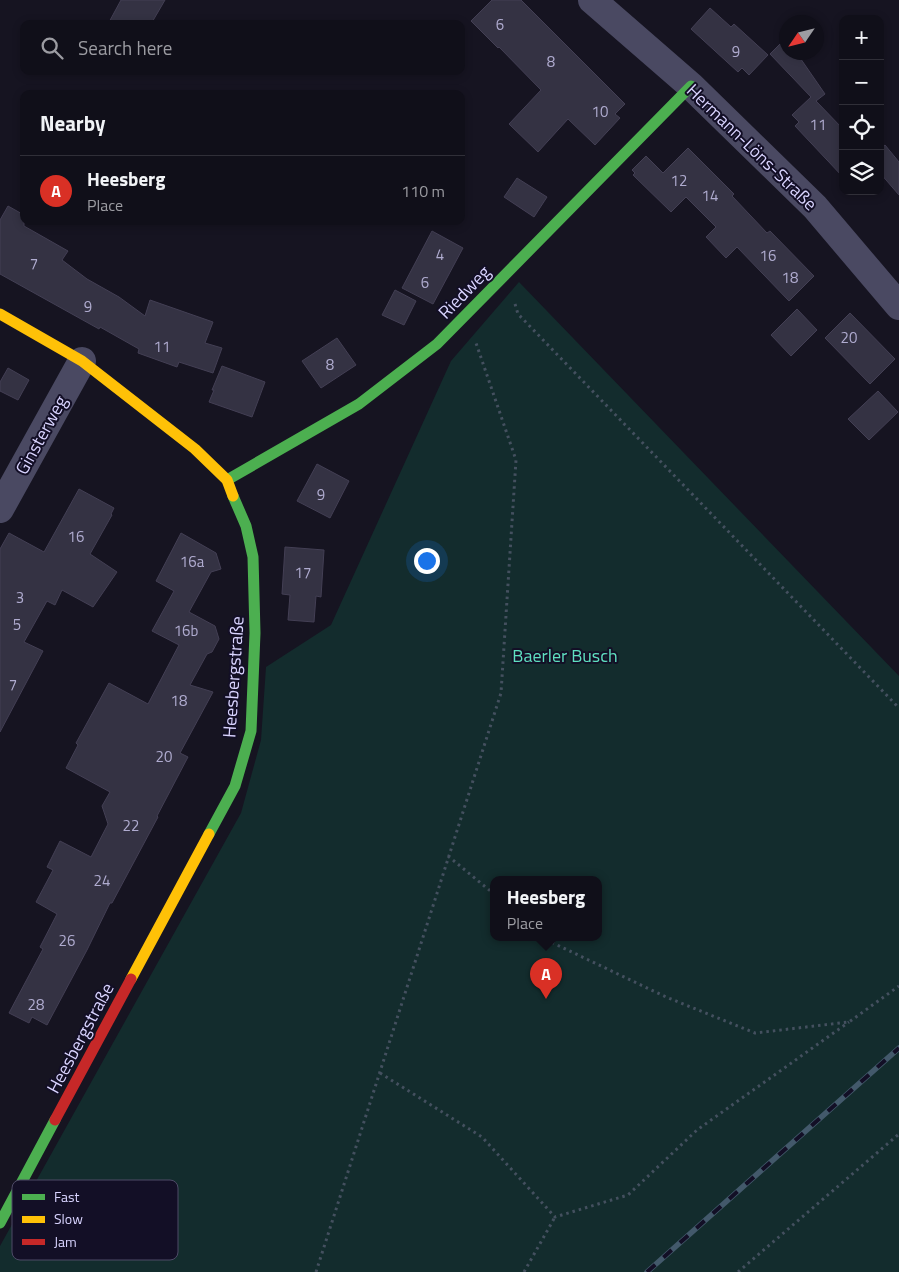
<!DOCTYPE html>
<meta charset="utf-8">
<style>
:root{--surface:#100f19;--page:#191822;--text:#f1f3f6;--muted:#9c9ca2;--line:#302f38;--accent:#d93025}
body{margin:0;font-family:"Titillium Web",sans-serif;background:var(--page);color:var(--text)}
.controls{position:absolute;right:15px;top:15px;display:grid;overflow:hidden;border-radius:10px;box-shadow:0 2px 8px #0003}
.controls button{width:45px;height:45px;display:grid;place-items:center;padding:0;border:0;border-bottom:1px solid var(--line);background:var(--surface);color:var(--text);font:25px sans-serif}
.compass{position:absolute;left:779px;top:15px;width:45px;height:45px;border-radius:50%;background:var(--surface);box-shadow:0 2px 8px #0003;rotate:235deg}
.you{position:absolute;left:426px;top:560px;width:18px;height:18px;margin:-12px;border:4px solid #fff;border-radius:50%;background:#1a73e8;box-shadow:0 0 0 8px #1a73e833}
.badge{display:grid;place-items:center;width:32px;height:32px;border-radius:50%;background:var(--accent);color:#fff;font-size:16px;font-weight:700}
.pin{position:absolute;translate:-50% -41px;filter:drop-shadow(0 1px 2px #0008)}
.pin::after{content:'';position:absolute;top:26px;width:18px;height:15px;background:inherit;clip-path:polygon(0 0,100% 0,50% 100%)}
.popup{position:absolute;left:490px;top:876px;width:112px;height:65px;box-sizing:border-box;display:grid;place-content:center;border-radius:10px;background:var(--surface);filter:drop-shadow(0 1px 4px #0005);font-size:16px;white-space:nowrap;color:var(--muted)}
.popup b{font-size:19px;color:var(--text)}
.popup::after{content:'';position:absolute;left:50%;top:100%;margin-left:-10px;border:10px solid transparent;border-top-color:var(--surface)}
.list{margin:0;padding:0;list-style:none}
h2{display:flex;justify-content:space-between;align-items:center;height:65px;margin:0;padding:0 20px;font-size:21px}
h2 small{font-size:16px;font-weight:400;color:var(--muted)}
.list li{display:grid;grid-template-columns:32px 1fr auto;gap:15px;align-items:center;box-sizing:border-box;height:70px;padding:0 20px;border-top:1px solid var(--line)}
.list b{display:block;font-size:19px;white-space:nowrap}
.list p{margin:0;font-size:16px;white-space:nowrap;color:var(--muted)}
.list em{font-size:16px;font-style:normal;color:var(--muted)}
.icon{flex:none;width:28px;height:28px;fill:none;stroke:currentColor;stroke-width:2;stroke-linecap:round;stroke-linejoin:round}
.map{position:relative;flex:none;width:899px;height:1272px;overflow:hidden}
.search{position:absolute;background:var(--surface);box-shadow:0 2px 8px #0003;left:20px;top:20px;width:445px;height:55px;display:flex;align-items:center;gap:12px;box-sizing:border-box;padding:0 18px;border-radius:10px;color:var(--muted);font-size:19px}
.panel{position:absolute;background:var(--surface);box-shadow:0 2px 8px #0003;left:20px;top:90px;width:445px;height:135px;border-radius:10px}
.map>svg:first-child{display:block}
.green{fill:#132c2d;fill-rule:evenodd}
.building{fill:#343243;stroke:#433f54}
.lines{fill:none;stroke-linecap:round;stroke-linejoin:round}
.path{stroke:#44505f;stroke-width:3;stroke-dasharray:2.5 4;stroke-linecap:butt}
.street{stroke:#4a4962;stroke-width:28}
.fast{stroke:#4caf50;stroke-width:11}
.slow{stroke:#ffc107;stroke-width:11}
.jam{stroke:#c62828;stroke-width:11}
.rail-casing{stroke:#43596b;stroke-width:5.5}
.rail{stroke:#130f26;stroke-width:4;stroke-dasharray:11;stroke-linecap:butt}
.labels{text-anchor:middle;dominant-baseline:central;stroke-width:4;stroke-linejoin:round;paint-order:stroke}
.number-label{font-size:15px;fill:#b0acd0}
.street-label{font-size:18px;fill:#d9d4ff;stroke:#130f26}
.park-label{font-size:18px;fill:#5fe0c0;stroke:#130f26}
.key{fill:#130f26;stroke:#4e4a67;stroke-width:1}
.key-label{font-size:14px;fill:#d9d4ff}
</style>
<div class="map">
<svg width="899" height="1272" viewBox="0 0 899 1272">
<rect width="100%" height="100%" fill="#161421"/>
<path class="green" d="M519 282 899 676V1272H0V1246L241 813 261 740 266 667 331 625 451 361ZM494 880H598V938H494Z"/>
<path class="building" d="M121 0H165L151 24H108Z
M492 0H521L625 104 615 114 620 118 595 145 568 119 538 152 509 124 541 90 499 47 498 48 471 21Z
M710 8 731 27 734 24 768 55 749 75 742 68 738 72 691 29Z
M786 38V52H796L825 94 816 101 843 129V177L795 126 799 122 792 115 811 97 770 54Z
M885 145 899 162V195L880 173V149Z
M688 148 734 194 732 196 767 233 770 231 814 276 789 301 737 247 726 258 706 237 716 227 686 197 671 212 633 175 635 173 632 170 646 156 663 173Z
M517 178 547 197 534 217 504 197Z
M8 206 24 215V226L68 251 62 260 87 279 119 297 145 316 150 300 213 322 205 343 222 348 213 373 179 362 177 367 138 353 139 349 100 327 99 329 0 274V220Z
M432 231 463 248 433 304 402 288Z
M395 290 416 301 404 325 382 315Z
M797 309 817 330 791 356 771 335Z
M850 313 895 359 870 384 825 338Z
M337 338 356 365 321 388 302 361Z
M222 366 265 382 252 417 209 402 214 390H212Z
M8 368 29 380 18 400 0 391V382Z
M878 391 898 412 869 440 848 419Z
M317 464 349 481 330 518 297 501Z
M79 489 114 508 111 514 112 515 90 554 117 572 93 607 62 590 55 605 47 601 24 642 43 651 0 732V549L9 533 44 552Z
M181 533 216 553 221 569 211 572 189 612 215 626 219 639 212 652 207 654 190 685 213 692 180 753 188 757 157 816 158 817 112 903H110L87 950 47 1025 32 1017 29 1023 9 1013 43 949 40 947 57 914 36 902 53 870 47 867 60 841 91 857 108 824 102 806 110 792 66 768 78 745 76 743 109 683 148 704 179 645 152 631 174 591 156 581Z
M285 547 324 550 321 597 316 596 314 622 288 620 290 595 282 594Z"/>
<g class="lines">
<path class="path" d="M515 304 518 314 899 708
M448 856 494 894
M547 938 553 943 666 997 755 1033 849 1022 899 986
M380 1073 482 1137 555 1217 628 1195 697 1130 849 1022
M316 1272 501 693 516 460 476 343
M524 1272 555 1217
M738 1272 899 1134"/>
<path class="street" d="M592 0 691 86 815 207 899 306
M0 509 82 361"/>
<path class="fast" d="M227 480 359 404 437 344 691 86
M209 834 235 786 251 731 255 633 253 557 246 526 233 496
M0 1223 55 1120"/>
<path class="slow" d="M0 314 82 361 195 449 227 480 233 496
M131 979 209 834"/>
<path class="jam" d="M55 1120 131 979"/>
<defs>
<path id="rail" d="M647 1272 899 1048"/>
</defs>
<use href="#rail" class="rail-casing"/>
<use href="#rail" class="rail"/>
</g>
<g class="labels">
<g class="number-label">
<text x="500" y="24">6</text>
<text x="736" y="51">9</text>
<text x="551" y="61">8</text>
<text x="600" y="111">10</text>
<text x="818" y="124">11</text>
<text x="679" y="180">12</text>
<text x="710" y="195">14</text>
<text x="440" y="254">4</text>
<text x="768" y="255">16</text>
<text x="34" y="263">7</text>
<text x="790" y="277">18</text>
<text x="425" y="282">6</text>
<text x="88" y="306">9</text>
<text x="849" y="337">20</text>
<text x="162" y="346">11</text>
<text x="330" y="364">8</text>
<text x="321" y="494">9</text>
<text x="76" y="536">16</text>
<text x="192" y="561">16a</text>
<text x="303" y="572">17</text>
<text x="20" y="597">3</text>
<text x="17" y="624">5</text>
<text x="186" y="630">16b</text>
<text x="13" y="684">7</text>
<text x="179" y="700">18</text>
<text x="164" y="756">20</text>
<text x="131" y="825">22</text>
<text x="102" y="880">24</text>
<text x="67" y="940">26</text>
<text x="36" y="1004">28</text>
</g>
<g class="street-label">
<text transform="translate(752 147) rotate(44)">Hermann-Löns-Straße</text>
<text transform="translate(464 292) rotate(-46)">Riedweg</text>
<text transform="translate(41 435) rotate(-61)">Ginsterweg</text>
<text transform="translate(233 677) rotate(-86)">Heesbergstraße</text>
<text transform="translate(80 1038) rotate(-62)">Heesbergstraße</text>
</g>
<g class="park-label">
<text x="565" y="655">Baerler Busch</text>
</g>
</g>
<rect x="12" y="1180" width="166" height="80" rx="8" class="key"/>
<rect x="22" y="1194" width="23" height="6" fill="#4caf50"/>
<rect x="22" y="1216" width="23" height="7" fill="#ffc107"/>
<rect x="22" y="1239" width="23" height="6" fill="#c62828"/>
<g class="key-label">
<text x="54" y="1202">Fast</text>
<text x="54" y="1224">Slow</text>
<text x="54" y="1247">Jam</text>
</g>
</svg>
<div class="controls">
<button>+</button>
<button>−</button>
<button><svg class="icon" aria-label="locate" viewBox="0 0 24 24"><circle cx="12" cy="12" r="6"/><path d="M12 2v4M12 18v4M2 12h4M18 12h4"/></svg></button>
<button><svg class="icon" aria-label="layers" viewBox="0 0 24 24"><path d="M12 4l9 5-9 5-9-5zM3 14l9 5 9-5"/></svg></button>
</div>
<svg class="compass" viewBox="-18 -18 36 36"><path d="M0-13l5 13h-10z" fill="#e53935"/><path d="M0 13l5-13h-10z" fill="#9c9ca2"/></svg>
<div class="you"></div>
<div class="pin badge" style="left:546px;top:999px">A</div>
<div class="popup"><b>Heesberg</b>Place</div>
<div class="search"><svg class="icon" aria-label="search" viewBox="0 0 24 24"><circle cx="10" cy="10" r="6"/><path d="M15 15l6 6"/></svg>Search here</div>
<section class="panel">
<h2>Nearby<small></small></h2>
<ul class="list">
<li><span class="badge">A</span><div><b>Heesberg</b><p>Place</p></div><em>110 m</em></li>
</ul>
</section>
</div>
